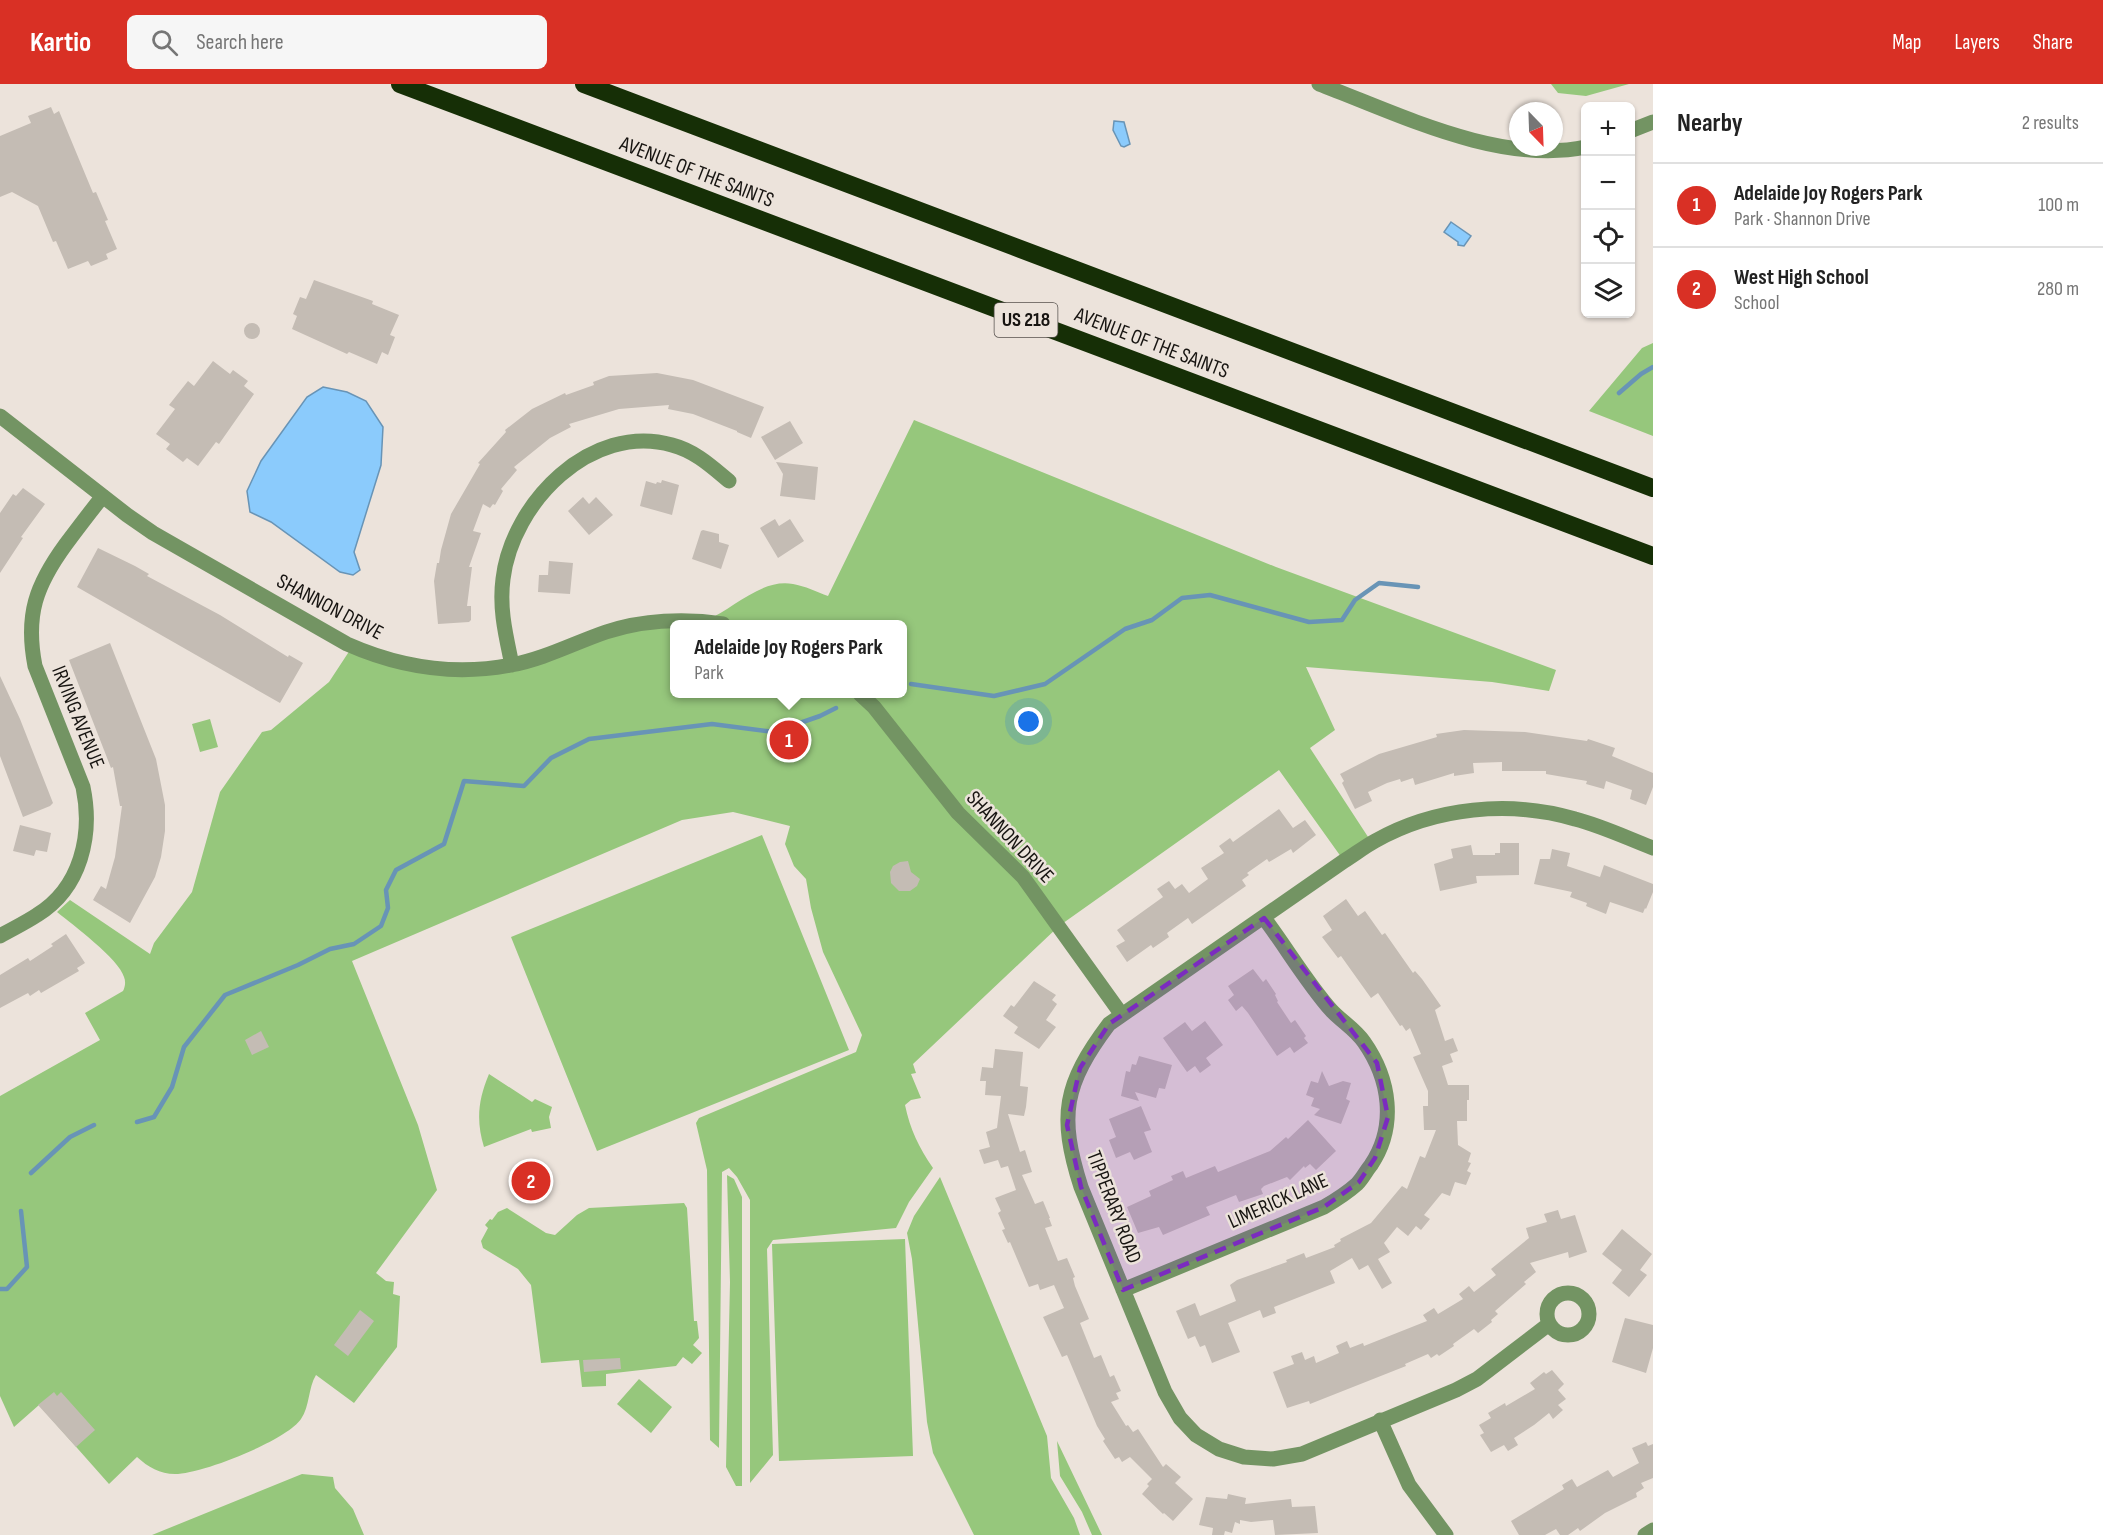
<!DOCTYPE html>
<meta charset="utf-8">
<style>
:root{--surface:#fff;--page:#f6f6f6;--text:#222;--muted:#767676;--line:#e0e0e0;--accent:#d93025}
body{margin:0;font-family:"Sofia Sans Condensed",sans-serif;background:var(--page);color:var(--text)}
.controls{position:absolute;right:18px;top:18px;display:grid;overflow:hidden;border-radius:9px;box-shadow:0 2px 4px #0004}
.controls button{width:54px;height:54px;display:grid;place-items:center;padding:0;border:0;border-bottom:2px solid var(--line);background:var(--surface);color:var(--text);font:30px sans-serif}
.compass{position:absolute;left:1509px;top:18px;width:54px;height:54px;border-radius:50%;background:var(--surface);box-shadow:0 2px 4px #0004;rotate:157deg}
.you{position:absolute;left:1029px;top:638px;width:21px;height:21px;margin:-15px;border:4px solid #fff;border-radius:50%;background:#1a73e8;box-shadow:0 0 0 9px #1a73e833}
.badge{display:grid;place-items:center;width:39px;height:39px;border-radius:50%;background:var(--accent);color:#fff;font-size:20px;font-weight:700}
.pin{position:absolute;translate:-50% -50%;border:3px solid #fff;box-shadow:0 2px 6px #0006}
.popup{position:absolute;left:670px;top:536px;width:237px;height:78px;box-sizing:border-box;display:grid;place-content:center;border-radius:9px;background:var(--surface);filter:drop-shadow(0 2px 4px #0005);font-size:20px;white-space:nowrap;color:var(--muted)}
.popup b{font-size:22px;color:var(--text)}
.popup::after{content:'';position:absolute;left:50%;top:100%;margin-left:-12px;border:12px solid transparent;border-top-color:var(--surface)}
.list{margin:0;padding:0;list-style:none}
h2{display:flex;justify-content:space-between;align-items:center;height:78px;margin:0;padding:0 24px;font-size:26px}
h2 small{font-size:20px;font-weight:400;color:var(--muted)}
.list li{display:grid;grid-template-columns:39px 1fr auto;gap:18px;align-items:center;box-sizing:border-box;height:84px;padding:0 24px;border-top:2px solid var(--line)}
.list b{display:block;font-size:22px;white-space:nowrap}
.list p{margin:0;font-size:20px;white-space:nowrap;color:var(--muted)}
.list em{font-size:20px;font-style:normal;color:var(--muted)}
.icon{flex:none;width:33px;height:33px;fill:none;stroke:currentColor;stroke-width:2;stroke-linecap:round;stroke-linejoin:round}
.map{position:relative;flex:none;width:1653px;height:1451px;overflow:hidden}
header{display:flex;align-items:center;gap:36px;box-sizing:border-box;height:84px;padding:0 30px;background:var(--accent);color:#fff}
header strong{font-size:28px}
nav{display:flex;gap:33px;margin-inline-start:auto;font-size:21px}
.search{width:420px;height:54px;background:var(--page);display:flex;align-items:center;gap:15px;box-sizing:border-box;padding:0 21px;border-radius:9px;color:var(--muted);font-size:22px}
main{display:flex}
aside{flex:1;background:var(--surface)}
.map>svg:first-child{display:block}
.green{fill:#96c77c;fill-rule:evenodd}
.water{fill:#8bcbfc;stroke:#6894b6;stroke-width:1.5}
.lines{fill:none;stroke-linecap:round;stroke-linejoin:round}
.stream{stroke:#6894b6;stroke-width:4.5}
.building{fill:#c4bcb4}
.minor{stroke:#739463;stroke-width:15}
.highway{stroke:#162f06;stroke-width:18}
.marked{fill:#7b2cbf;fill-opacity:0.2;stroke:#7b2cbf;stroke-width:4.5;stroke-dasharray:12 8;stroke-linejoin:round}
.labels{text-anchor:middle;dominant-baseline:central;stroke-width:5;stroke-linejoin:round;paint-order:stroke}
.shield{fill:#ece3db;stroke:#57524e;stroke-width:1.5}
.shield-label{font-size:20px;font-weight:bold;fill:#171411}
.street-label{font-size:21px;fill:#171411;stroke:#ece3db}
</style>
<header>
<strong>Kartio</strong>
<div class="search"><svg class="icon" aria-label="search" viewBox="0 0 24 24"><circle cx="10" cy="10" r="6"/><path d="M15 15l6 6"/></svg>Search here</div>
<nav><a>Map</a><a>Layers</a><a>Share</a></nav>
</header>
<main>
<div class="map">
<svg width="1653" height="1451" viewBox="0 0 1653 1451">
<rect width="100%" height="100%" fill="#ece3db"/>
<path class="green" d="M1551 0H1629L1586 12 1558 9Z
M1653 259V352L1589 327 1642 264Z
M914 336 1276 483 1556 586 1549 607 1492 598 1306 583 1335 646 1310 664 1372 759 1344 777 1279 686 1059 842 913 980 916 989 911 990 921 1014 911 1016 905 1021C910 1045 919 1064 933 1084L909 1118 896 1144 773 1156 767 1165 773 1371 750 1399V1116L737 1093 729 1084 722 1088 719 1364 710 1356 707 1086 696 1039 699 1034 856 968 862 951 823 868 811 824 806 795 794 782 785 760 790 742 733 728 682 736 352 877 418 1041 437 1106 376 1189 386 1197 394 1198 393 1210 400 1212 397 1263 354 1319 316 1291C308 1304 310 1322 301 1335 286 1357 201 1390 175 1390 160 1390 148 1383 137 1373L109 1400 39 1321 14 1343 0 1312V1012L100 956 85 929 123 907C125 903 126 898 124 893 119 875 73 841 57 828L70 816 150 870 154 859 192 808 220 708 262 648 271 646 329 598 352 563C412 587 471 594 535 575 568 565 600 549 634 542 646 539 658 537 670 537 681 537 697 540 707 536 733 525 762 494 793 500 805 502 817 508 828 512ZM675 540H903V610H675Z
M210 635 218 663 200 668 192 640Z
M762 751 849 966 597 1067 511 853Z
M489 990 532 1018 535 1015 552 1023 549 1033 551 1044 532 1048 531 1045 484 1063C476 1037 478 1016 489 990Z
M727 1091 734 1095 742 1113V1402H736L726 1383 730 1198Z
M940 1093 1047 1352 1051 1394 1074 1434 1080 1451H974L933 1369 927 1338 912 1175 907 1149 914 1132Z
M684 1119 687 1124 694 1237H697L699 1254 693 1261 702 1269 692 1280 683 1273 676 1282 606 1290V1302L582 1303 579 1276 541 1279 531 1201 518 1185 483 1164 481 1157 488 1144 485 1141 490 1135 492 1136 498 1128 507 1124 546 1149 555 1151 577 1131 589 1124Z
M905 1155 913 1372 779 1377 772 1160Z
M639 1295 672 1323 651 1349 617 1320Z
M1057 1357 1102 1451H1092L1082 1428 1060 1392Z
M302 1390 333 1393 335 1404 353 1425 364 1451H152Z"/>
<path class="water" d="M1114 37 1124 38 1130 60 1124 63 1121 62 1113 46Z
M1451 138 1471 152 1464 162 1458 161V158L1444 148Z
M323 303 347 308 366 317 383 343 381 381 354 468 360 486 353 491 340 488 271 438 250 428 247 407 261 377 307 313Z"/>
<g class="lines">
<path class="stream" d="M1619 309 1641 290 1653 283
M911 600 994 612 1045 600 1125 545 1152 536 1182 514 1210 511 1309 538 1342 536 1355 516 1379 499 1418 503
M137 1038 154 1033 172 1003 184 963 225 911 298 881 330 865 354 860 381 842 388 824 386 806 396 786 444 760 464 697 524 702 551 674 589 655 712 640 774 648 820 632 836 624
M31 1089 70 1053 94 1041
M0 1205H7L27 1183 21 1127"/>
</g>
<path class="building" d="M51 23 54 30 59 27 93 109 96 108 108 136 105 137 117 165 106 170 108 175 91 182 88 177 68 185 56 157 53 158 38 122 12 108 0 113V52L31 39 28 32Z
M314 196 373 217 372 220 399 231 390 251 395 253 388 271 382 268 377 280 349 268 347 270 292 245 297 232 293 230 300 213 306 215Z
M244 247a8 8 0 1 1 16 0a8 8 0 1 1-16 0Z
M213 277 230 290 233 286 248 297 244 302 254 310 219 360 216 358 198 382 187 374 183 378 166 365 170 360 156 350 175 325 169 321 188 297 194 302Z
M657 289 693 296 764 323 751 354 737 348V347L693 330 668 325 669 321 619 325 569 340 571 343 550 354 514 383 517 386 501 405 503 407 495 421 493 420 490 424 483 420 473 447 481 449 469 483H472L467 522H471V536L469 538 438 540 434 497 437 479H439L441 466 451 430 480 380 478 379 506 348 505 346 532 325 565 309 566 311 594 301 593 298 609 292Z
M790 337 803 359 775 376 761 353Z
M776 378 818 383 815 416 780 412 783 390Z
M662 396 679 401 672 431 640 422 646 397 656 400 657 398 661 399Z
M23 404 45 420 21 453 23 454 0 489V429L13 410 16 412Z
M583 413 589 420 596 413 613 431 589 451 568 427Z
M775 435 779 442 790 435 804 457 778 474 760 444Z
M703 446 719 450V458L729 461 721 485 692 475 701 447Z
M98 464 135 482 149 490 147 492 220 531 288 573 289 571 303 579 280 619 77 503Z
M549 477 573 479 570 510 538 508 539 491H548Z
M110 559 156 675 165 721V747L161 773 155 793 130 839 93 816 101 802 106 805 115 773 122 722H120L113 683 111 684 69 576Z
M0 592 20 635 53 719 50 722 23 733 0 672Z
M1464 646 1525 648 1587 657 1588 655 1615 664 1612 672 1653 689V703L1646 721 1630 715 1632 706 1606 697 1604 705 1586 700 1587 697 1546 690V687H1502V678L1473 679 1474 689 1454 692V689L1415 701 1413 694 1401 698 1400 695 1387 699 1368 708 1372 717 1355 725 1342 699 1344 697 1340 690 1379 670 1437 653 1436 650Z
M1279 725 1293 744 1305 736 1316 751 1293 769 1291 765 1269 778 1267 775 1247 789 1249 791 1242 796 1246 802 1192 840 1188 834 1167 849 1169 853 1153 864 1151 861 1127 878 1116 862 1125 857 1117 846 1163 813 1157 805 1169 797 1175 805 1182 800 1189 809 1208 795 1201 784 1224 769 1219 762 1230 754 1233 758Z
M20 741 51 749 47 768 36 766 34 772 13 767Z
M1500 759H1519V791L1476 792 1477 799 1440 807 1434 780 1453 774 1451 765 1471 761 1473 771H1495V769H1500Z
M1552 765 1570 769 1567 782 1600 793 1604 781 1653 800V808L1646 825 1645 824 1643 829 1610 818 1606 830 1586 822 1587 819 1570 813 1572 808 1534 800 1540 775H1550Z
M908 777 911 788 920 795 917 802 910 807H899L891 799 890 788 893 782 900 778Z
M1346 815 1358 832 1365 827 1382 851 1385 849 1413 889 1415 887 1422 895 1441 922 1435 926 1445 957 1453 954 1458 967 1450 970 1453 978 1442 982 1448 1001H1469V1016H1467V1037H1457L1458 1061 1471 1069 1468 1078 1471 1079 1467 1087 1471 1089 1466 1101 1455 1098 1450 1112 1442 1109 1424 1131 1430 1135 1421 1146 1416 1142 1408 1152 1397 1143 1384 1159 1390 1168 1378 1175 1392 1199 1382 1205 1368 1181 1359 1186 1352 1174 1330 1187 1335 1199 1274 1223 1276 1229 1263 1234 1260 1226 1228 1239 1240 1268 1212 1279 1205 1261 1200 1263 1195 1252 1188 1255 1176 1227 1195 1219 1200 1232 1236 1217 1230 1201 1237 1196 1287 1178 1286 1176 1304 1169 1306 1174 1335 1163 1334 1161 1341 1157 1340 1155 1371 1139 1402 1102 1407 1105 1420 1072 1425 1074 1436 1046H1424L1423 1022H1428V1007L1413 973 1421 970 1410 944 1406 947 1402 941 1400 942 1378 909 1371 914 1341 872 1338 874 1322 853 1332 846 1323 832Z
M66 850 85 879 77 884 79 887 41 909 39 906 30 912 28 909 0 924V891L28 874 30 877 53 862 51 860Z
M1253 885 1263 898 1266 895 1276 910 1275 911 1278 917 1277 918 1291 939 1295 936 1306 952 1304 954 1308 959 1294 969 1290 963 1277 972 1248 929 1242 922 1236 927 1228 916 1234 911 1228 902Z
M1034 897 1056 911 1052 916 1057 920 1046 936 1056 943 1039 965 1014 949 1018 943 1003 932 1011 921 1014 923Z
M1205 937 1223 961 1206 974 1211 981 1200 989 1195 982 1187 988 1163 954 1185 938 1192 947Z
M261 947 269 963 252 971 245 956Z
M995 965 1023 968 1020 1002 1028 1003 1026 1023 1024 1032 1008 1030 1020 1068 1025 1066 1032 1088 1022 1091 1035 1120 1043 1117 1050 1134H1049L1052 1142 1045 1144 1058 1177 1067 1174 1075 1193 1073 1194 1075 1202 1089 1235 1080 1239 1094 1274 1101 1271 1110 1293 1114 1291 1121 1307 1116 1309 1119 1315 1111 1318 1126 1342 1128 1341 1133 1348 1138 1345 1163 1383 1166 1380 1181 1393 1175 1399 1193 1415 1173 1437 1164 1429 1163 1430 1142 1410 1149 1402 1147 1400 1152 1395 1130 1373 1122 1378 1119 1373 1115 1375 1103 1357 1105 1355 1097 1342 1067 1271 1062 1273 1043 1233 1064 1224 1054 1201 1040 1206 1038 1200 1029 1203 1010 1158 1008 1159 1002 1146 1005 1145 998 1129 1001 1127 995 1114 1016 1106 1008 1082 1001 1084 998 1076 984 1080 979 1066 990 1063 986 1048 997 1044 1001 1012 985 1011 986 997H980L982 983 993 984Z
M1139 972 1172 981 1165 1005 1159 1004 1156 1014 1135 1008 1139 1017 1121 1012 1126 987 1130 988 1132 980 1136 981Z
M1322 987 1329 1002 1343 997 1351 999 1346 1015 1350 1017 1341 1040 1314 1031 1320 1025 1311 1022 1314 1014 1306 1011 1311 997 1318 999Z
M1141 1022 1151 1046 1144 1048 1152 1068 1134 1076 1130 1068 1116 1074 1109 1056 1116 1053 1109 1035Z
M1308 1036 1336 1067 1316 1086 1310 1080 1305 1084 1304 1082 1290 1096 1287 1093 1264 1102 1261 1105 1263 1110 1239 1118 1236 1111 1206 1123 1210 1131 1163 1151 1159 1143 1138 1149 1127 1123 1151 1112 1149 1107 1173 1096 1171 1092 1183 1087 1186 1094 1215 1082 1218 1088 1270 1067 1286 1053 1288 1055Z
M1558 1126 1561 1135 1575 1131 1587 1168 1569 1174 1568 1168 1530 1179 1536 1188 1524 1198 1526 1200 1495 1227 1498 1230 1491 1236 1492 1238 1478 1249 1474 1245 1453 1260 1454 1262 1439 1272 1437 1270 1431 1274 1428 1270 1405 1280 1406 1282 1310 1320 1309 1317 1287 1324 1273 1288 1294 1280 1291 1272 1302 1268 1305 1276 1314 1272 1316 1279 1339 1269 1336 1262 1347 1257 1350 1264 1363 1259 1364 1262 1427 1237 1423 1231 1434 1224 1438 1230 1463 1215 1459 1210 1469 1202 1474 1208 1496 1191 1491 1185 1529 1154 1526 1144 1547 1138 1544 1130Z
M1622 1145 1652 1170 1640 1186 1647 1191 1629 1213 1612 1199 1622 1186 1602 1170Z
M360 1226 374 1237 348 1272 334 1261Z
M1625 1234 1653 1241V1264L1646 1289 1612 1278Z
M620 1274 621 1285 584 1288 583 1276Z
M1552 1286 1564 1300 1558 1306 1566 1315 1558 1321 1563 1326 1553 1335 1549 1329 1534 1341 1514 1354 1518 1361 1508 1367 1504 1361 1491 1368 1480 1351 1484 1349 1479 1341 1491 1334 1488 1329 1505 1319 1506 1322 1535 1305 1530 1299 1544 1288 1546 1290Z
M54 1308 57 1312 61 1308 95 1346 76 1363 38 1321Z
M1646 1358 1648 1362 1653 1360V1394L1641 1399 1644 1404 1636 1409 1637 1413 1605 1429 1580 1447 1578 1444 1568 1451H1560L1556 1445 1545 1451H1519L1511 1437 1564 1405 1562 1401 1572 1395 1577 1403 1608 1386 1613 1393 1639 1379 1632 1364Z
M1228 1410 1246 1414 1245 1420 1291 1415 1292 1423 1315 1422 1318 1449 1275 1451 1273 1436 1251 1438 1240 1436V1440L1235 1438 1232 1449 1225 1447 1224 1451H1212L1213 1444 1199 1441 1206 1413 1227 1415Z"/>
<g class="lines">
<path class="minor" d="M1319 0C1399 30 1499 81 1586 63
M1630 47 1653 38
M0 332 127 431 153 449 347 560C399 583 454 592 511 581 544 575 574 559 606 548 643 536 685 534 723 540
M512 581C506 552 499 525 503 495 512 419 591 338 672 361 695 367 711 382 729 397
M860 610 874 623 958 729 1023 793 1122 931
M0 852C12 845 25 839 37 831 81 804 93 751 83 703L35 582C25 531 36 501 66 460 78 444 90 428 103 412
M1123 1206 1324 1123C1336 1116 1347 1109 1357 1100 1363 1094 1366 1087 1371 1081 1397 1042 1390 995 1364 958 1355 945 1341 937 1331 926 1307 899 1286 863 1264 834
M1547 1230a21 21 0 1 1 42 0a21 21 0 1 1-42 0Z
M1549 1240 1477 1295 1456 1306 1302 1370 1273 1375 1244 1373 1219 1365 1196 1351 1180 1334 1165 1308 1081 1103C1058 1031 1064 1000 1109 940L1344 777C1354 771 1364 763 1375 757 1435 723 1510 716 1575 735 1602 742 1627 754 1653 764
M1380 1336 1409 1401 1446 1451
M1645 1451 1653 1446"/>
<path class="highway" d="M400 0 1653 472
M584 0 1653 404"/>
</g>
<path class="marked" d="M1264 834 1377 979 1388 1033 1375 1074 1359 1098 1324 1123 1123 1206 1081 1103 1067 1041 1080 984 1109 940Z"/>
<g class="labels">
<rect class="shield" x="994.5" y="219" width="63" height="34" rx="4.5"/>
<g class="shield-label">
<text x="1026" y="236">US 218</text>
</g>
<g class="street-label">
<text transform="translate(697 88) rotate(21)">AVENUE OF THE SAINTS</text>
<text transform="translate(1152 259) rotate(21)">AVENUE OF THE SAINTS</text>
<text transform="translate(330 523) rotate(28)">SHANNON DRIVE</text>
<text transform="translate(78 633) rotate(68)">IRVING AVENUE</text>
<text transform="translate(1010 753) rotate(47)">SHANNON DRIVE</text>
<text transform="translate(1278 1117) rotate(-24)">LIMERICK LANE</text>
<text transform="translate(1114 1123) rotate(69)">TIPPERARY ROAD</text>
</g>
</g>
</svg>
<div class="controls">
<button>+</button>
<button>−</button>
<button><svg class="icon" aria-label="locate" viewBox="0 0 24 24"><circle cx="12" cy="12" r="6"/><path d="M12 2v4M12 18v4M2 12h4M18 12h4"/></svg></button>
<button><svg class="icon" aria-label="layers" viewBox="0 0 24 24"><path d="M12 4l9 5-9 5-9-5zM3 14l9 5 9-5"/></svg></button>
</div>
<svg class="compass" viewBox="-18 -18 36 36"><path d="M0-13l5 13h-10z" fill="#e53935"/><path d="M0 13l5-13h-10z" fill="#767676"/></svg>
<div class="you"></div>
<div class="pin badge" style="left:789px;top:656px">1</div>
<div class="popup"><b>Adelaide Joy Rogers Park</b>Park</div>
<div class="pin badge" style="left:531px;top:1097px">2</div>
</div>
<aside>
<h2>Nearby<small>2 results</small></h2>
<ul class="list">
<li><span class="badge">1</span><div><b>Adelaide Joy Rogers Park</b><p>Park · Shannon Drive</p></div><em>100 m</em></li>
<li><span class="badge">2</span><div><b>West High School</b><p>School</p></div><em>280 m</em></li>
</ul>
</aside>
</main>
